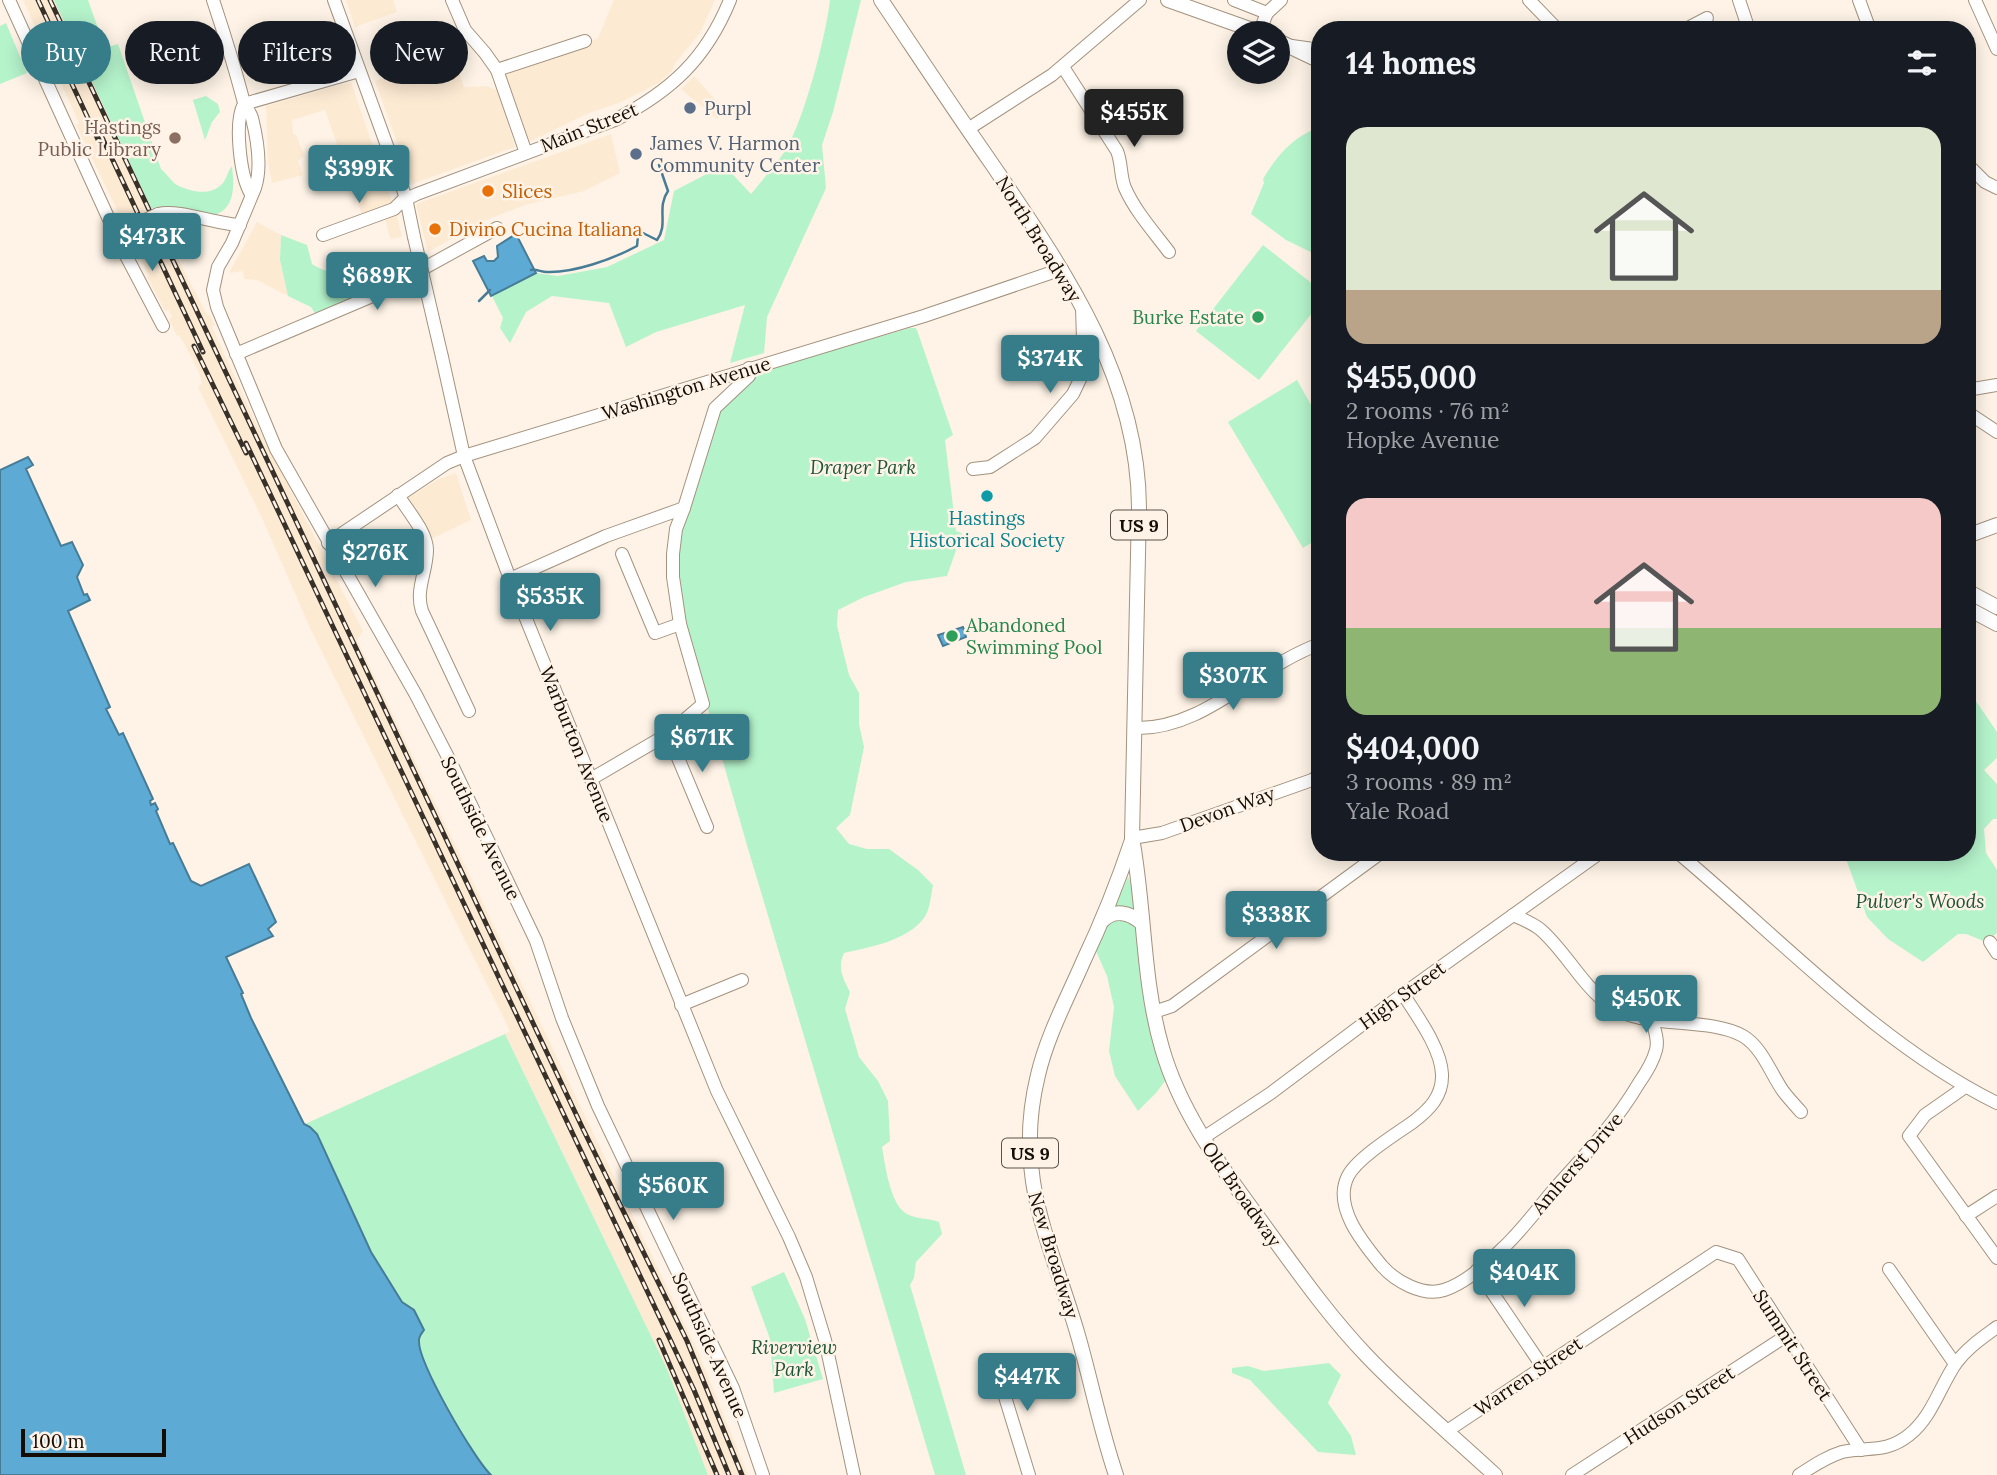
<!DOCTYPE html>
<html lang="en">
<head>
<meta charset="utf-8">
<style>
	:root { --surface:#171b24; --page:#20242c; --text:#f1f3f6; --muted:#9ea1a6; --accent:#367c89 }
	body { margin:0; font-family:Lora,serif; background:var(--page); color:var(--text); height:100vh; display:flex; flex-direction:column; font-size:26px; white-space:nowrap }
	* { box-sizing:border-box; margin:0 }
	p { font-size:23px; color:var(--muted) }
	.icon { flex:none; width:38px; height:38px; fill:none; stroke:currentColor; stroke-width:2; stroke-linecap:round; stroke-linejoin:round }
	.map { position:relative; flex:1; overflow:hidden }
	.side { position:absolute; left:1311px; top:21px; width:665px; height:840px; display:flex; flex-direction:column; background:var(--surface); border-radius:28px; box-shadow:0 4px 18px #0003 }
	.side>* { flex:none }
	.hud { position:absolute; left:21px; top:21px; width:665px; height:63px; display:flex; gap:14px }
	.fabs { position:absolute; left:1227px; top:21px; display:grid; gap:14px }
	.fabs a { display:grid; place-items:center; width:63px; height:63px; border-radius:50%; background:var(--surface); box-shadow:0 4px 18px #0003; font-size:35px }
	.scale { position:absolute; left:21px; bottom:18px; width:145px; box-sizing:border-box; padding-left:7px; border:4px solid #130d06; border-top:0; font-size:19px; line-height:24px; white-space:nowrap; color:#130d06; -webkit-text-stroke:5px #fef3e6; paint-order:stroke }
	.price { position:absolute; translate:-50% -60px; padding:0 16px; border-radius:7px; background:var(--accent); color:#fff; font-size:23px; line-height:46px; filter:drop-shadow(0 2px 4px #0008) }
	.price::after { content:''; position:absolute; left:50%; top:42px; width:21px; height:16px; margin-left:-10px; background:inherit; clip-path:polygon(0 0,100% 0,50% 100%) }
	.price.selected { background:#222; color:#fff }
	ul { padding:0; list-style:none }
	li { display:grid; align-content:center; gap:14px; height:371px; padding:0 35px }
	li span { display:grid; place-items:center; height:217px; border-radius:21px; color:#555 }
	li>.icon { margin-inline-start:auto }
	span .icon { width:126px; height:126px; fill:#fffc; stroke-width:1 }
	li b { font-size:30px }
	h2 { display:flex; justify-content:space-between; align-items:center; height:84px; padding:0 35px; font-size:30px }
	.chip { padding:0 24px; border-radius:32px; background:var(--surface); box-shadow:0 4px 18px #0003; font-size:24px; line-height:63px }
	.chip.selected { background:var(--accent); color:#fff }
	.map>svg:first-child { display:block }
	.built { fill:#fdead3 }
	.green { fill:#b5f3cb }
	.water { fill:#5dabd5; stroke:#477c97; stroke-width:2 }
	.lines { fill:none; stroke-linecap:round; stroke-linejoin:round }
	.stream { stroke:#477c97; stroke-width:2.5 }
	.minor-casing { stroke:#a3927e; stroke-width:14 }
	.major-casing { stroke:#a3927e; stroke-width:16 }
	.minor { stroke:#fff; stroke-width:12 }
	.major { stroke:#fff; stroke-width:14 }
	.rail-casing { stroke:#383129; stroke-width:5 }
	.rail { stroke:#fef3e6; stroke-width:2.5; stroke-dasharray:8; stroke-linecap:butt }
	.minor-bridge-casing { stroke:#a3927e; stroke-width:14; stroke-linecap:butt }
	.minor-bridge { stroke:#fff; stroke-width:12 }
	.service-dot { fill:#5c6f8a; stroke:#fef3e6; stroke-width:2.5 }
	.education-dot { fill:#8d6e63; stroke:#fef3e6; stroke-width:2.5 }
	.food-dot { fill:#e8710a; stroke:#fef3e6; stroke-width:2.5 }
	.leisure-dot { fill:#2e9e5b; stroke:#fef3e6; stroke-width:2.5 }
	.culture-dot { fill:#0f9aa8; stroke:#fef3e6; stroke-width:2.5 }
	.labels { text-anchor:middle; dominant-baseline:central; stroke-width:5; stroke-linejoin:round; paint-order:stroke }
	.shield { fill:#fef3e6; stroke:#5a5249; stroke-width:2 }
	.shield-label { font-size:18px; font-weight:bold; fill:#130d06 }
	.service-label { font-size:19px; fill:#4e5e75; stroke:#fef3e6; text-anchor:start }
	.education-label { font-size:19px; fill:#785e54; stroke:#fef3e6; text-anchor:end }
	.street-label { font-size:19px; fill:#130d06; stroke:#fef3e6 }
	.food-label { font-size:19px; fill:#c56008; stroke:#fef3e6; text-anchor:start }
	.leisure-label { font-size:19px; fill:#27864d; stroke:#fef3e6; text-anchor:end }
	.park-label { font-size:19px; font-style:italic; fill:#1e5537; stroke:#fef3e6 }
	.culture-label { font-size:19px; fill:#0d838f; stroke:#fef3e6 }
</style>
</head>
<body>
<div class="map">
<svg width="1997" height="1475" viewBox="0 0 1997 1475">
	<rect width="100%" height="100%" fill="#fef3e6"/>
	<!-- built -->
	<g class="built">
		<path d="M23,0H54L151,207L207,315H210L215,325L212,327L256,423L363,631L357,640L699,1354L748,1475H708L667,1369L505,1034L510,1031L311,630L262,518L198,387L202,383L199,373L184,343L179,335L177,336L169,319L172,317L169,310L165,311L147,277L149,276L76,125L79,123Z"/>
		<path d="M346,0H393L397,12L355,27Z"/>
		<path d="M614,0H715L700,33L674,65L672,71L659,83L621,102L589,113L527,143L505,75L526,65L598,38Z"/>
		<path d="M442,66L457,69L464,87L487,86L498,91L515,147L412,184L375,81L412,69L415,75Z"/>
		<path d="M694,76L725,111L717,119L681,89Z"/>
		<path d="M351,82L397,216L402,237L390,239L383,208L362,215L325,110L292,120L293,134L296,135L304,155L298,161L303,175L272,183L268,162L266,106Z"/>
		<path d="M611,134L620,173L584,191L525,205L484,221L428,252L416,204Z"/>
		<path d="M257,222L281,235L280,260L288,296L257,280L244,279L243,271L229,273Z"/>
		<path d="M456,473L471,520L429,540L404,500L439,479Z"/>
	</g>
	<!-- green -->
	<g class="green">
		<path d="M54,0H88L105,48L118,44L161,169C167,174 172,182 177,185C191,192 209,196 221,185C227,180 227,172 232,166C234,185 236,207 215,215L171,207L151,208Z"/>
		<path d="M830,0H861L833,112L822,145L826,188L767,317L764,353L730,363L745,305L656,332L626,347L609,303L552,296L526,312L510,343L500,328L503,318L492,296L536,273L558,276L607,267L664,240L674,191L724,165L751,194C762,180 775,166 785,151C804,121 826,36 830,0Z"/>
		<path d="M6,23L27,73L0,84V26Z"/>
		<path d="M206,96L218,104L220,112L212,122L205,140L193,100Z"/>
		<path d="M1319,127H1320L1319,256L1286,240L1251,214L1264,183L1263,179C1278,154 1292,138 1319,127Z"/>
		<path d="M281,235L307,245L312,264C344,284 363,266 393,254L398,280L316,315L311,307L288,296L280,260Z"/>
		<path d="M1263,245L1319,289L1320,303L1259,380L1196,331Z"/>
		<path d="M910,328H916L918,333L953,435L945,440L956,531L962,533L947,576L906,582L864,597L838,610L837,625L843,651L849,675L859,693V724L864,747L850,815L836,828L849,844L867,849H889L918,870L933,885C931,895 930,910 924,918C907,941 870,947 844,953C837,968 843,978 850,992L845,1009L859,1057L878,1081L888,1101L890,1141L882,1147C885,1164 890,1205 907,1214C915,1219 929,1218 939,1222L942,1234L916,1262L914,1278L910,1285L966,1475H935L749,852L683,623L677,555L679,535L710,433L724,403L756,372Z"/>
		<path d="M1297,380L1319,419V538L1303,548L1228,422Z"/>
		<path d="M1967,688L1997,732V758L1984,770L1997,784V819H1993L1984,829L1986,853L1997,870V933L1986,942L1966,934H1958L1923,962L1888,939L1867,917L1845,856L1840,852H1967Z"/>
		<path d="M1128,877L1135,890L1168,1077L1156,1093L1138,1111L1115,1076L1109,1051L1114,1007L1107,976L1096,951Z"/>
		<path d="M505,1034L667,1369L708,1475H491C468,1453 427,1380 420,1348C418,1340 421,1335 423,1327L414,1310L403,1302L371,1252L317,1134L305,1124Z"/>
		<path d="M784,1272L805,1319L823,1379L774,1393L770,1339L751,1287Z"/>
		<path d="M1329,1363L1341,1375L1328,1403L1351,1436L1356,1455L1318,1452L1250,1380L1232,1373V1368L1248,1366L1264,1371Z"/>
	</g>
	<!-- water -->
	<g class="water">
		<path d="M516,234L536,273L491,296L473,261L484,256L487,261H494L498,257L497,246Z"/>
		<path d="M28,457L33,465L26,469L61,546L72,542L83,565L77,577L84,595L87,594L90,600L68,611L110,707L106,709L119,735L123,733L153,799L150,801L151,805L155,803L158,809L156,811L170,844L173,843L191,881L201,886L249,864L276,922L268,929L273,936L226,957L243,993L241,994L251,1018L304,1124L310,1127L317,1134L371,1252L402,1302L414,1310L424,1330C422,1333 419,1336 419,1340C417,1361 474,1459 491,1475H0V470Z"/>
		<path d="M963,627L966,637L943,646L938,635Z"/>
	</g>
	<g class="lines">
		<!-- stream -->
		<g class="stream">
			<path d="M531,270C537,269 541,272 547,272C574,273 613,259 637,246L638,236L643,233L657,240C669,224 656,208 668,191L659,165"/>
			<path d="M479,301L490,290"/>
		</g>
		<!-- minor casing -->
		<g class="minor-casing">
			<g id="minor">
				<path d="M9,0L122,248L163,326"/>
				<path d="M213,0C224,33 234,65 243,99C244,106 250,111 252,118C257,138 262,167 255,188L232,243L218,267L213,290L217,307L276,449L416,695L452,765L536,941L562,1018L598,1106L733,1388L763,1475"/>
				<path d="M334,0L406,198L414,237"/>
				<path d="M452,0L465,30L485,53L497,70L526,153"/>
				<path d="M1234,0L1267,13"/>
				<path d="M1529,0L1558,30"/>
				<path d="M1739,0L1749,30"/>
				<path d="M1859,0L1870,30"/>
				<path d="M1975,0L1997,49"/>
				<path d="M1684,30L1707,18"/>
				<path d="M1259,33L1267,13L1281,0"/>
				<path d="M1292,46L1320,50"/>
				<path d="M1063,67L1117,151C1122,163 1120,176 1125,188C1135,211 1154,232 1169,252"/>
				<path d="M497,70L585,41"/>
				<path d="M244,104L359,71"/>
				<path d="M244,104C234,122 240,176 251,194"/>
				<path d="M968,129L1052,75L1140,0"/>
				<path d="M1967,164L1985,182L1997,188"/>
				<path d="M158,214C180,209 215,224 240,225"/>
				<path d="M323,235L394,209L402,201L417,194L615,120C671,91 706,59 730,0"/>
				<path d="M236,354L377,294L497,228"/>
				<path d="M442,357L464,456L510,579L717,1091L789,1237L806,1277L825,1340L854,1475"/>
				<path d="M1967,390L1997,385"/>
				<path d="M1967,412L1997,432"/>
				<path d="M973,469L990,467L1035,438L1073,394L1084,371L1082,307"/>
				<path d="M398,495C407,510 427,532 427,550C427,571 415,590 422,611L469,711"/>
				<path d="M328,543L447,463L464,456L924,316L1062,269"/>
				<path d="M622,554L655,633L680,624"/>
				<path d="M510,579L606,536L684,508"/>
				<path d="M1134,728C1203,731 1257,666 1320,644"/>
				<path d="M668,734L707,827"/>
				<path d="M591,779L668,734L703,704L680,624L673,577V554L676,529L684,508L715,408L749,376V368"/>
				<path d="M1132,838L1162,833L1312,780L1320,775"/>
				<path d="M1677,852C1779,937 1878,1044 1997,1103"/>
				<path d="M1513,915C1522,919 1533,923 1541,930C1566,952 1581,984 1609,1005C1641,1030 1708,1016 1743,1036C1762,1047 1771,1074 1783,1091C1789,1099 1795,1105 1801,1112"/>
				<path d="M1990,942L1997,953"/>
				<path d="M1403,994C1417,1016 1441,1048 1442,1074C1443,1096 1429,1110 1413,1122C1396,1134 1357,1158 1348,1176C1332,1207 1364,1244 1382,1266C1395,1281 1423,1297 1444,1290C1466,1283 1488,1263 1504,1247C1523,1229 1539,1207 1556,1187C1586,1154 1616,1122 1639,1083C1646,1073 1653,1062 1656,1050C1659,1040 1654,1029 1652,1019"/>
				<path d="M681,1005L742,980"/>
				<path d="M1154,1012L1172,1006L1382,852"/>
				<path d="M1965,1087L1925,1115L1909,1136L1997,1258"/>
				<path d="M1203,1138L1271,1093L1403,994L1601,852"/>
				<path d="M1966,1216L1997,1196"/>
				<path d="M1889,1269L1955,1364"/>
				<path d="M1477,1270L1542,1366"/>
				<path d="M994,1361L1029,1475"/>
				<path d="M1447,1431L1716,1252L1738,1259L1861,1450"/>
				<path d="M1572,1475L1786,1336"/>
				<path d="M1799,1475C1813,1466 1826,1457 1842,1452C1868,1446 1885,1454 1909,1435C1932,1417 1940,1386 1956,1363C1967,1348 1982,1338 1997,1327"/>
			</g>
		</g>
		<!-- major casing -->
		<g class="major-casing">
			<g id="major">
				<path d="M881,0C918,55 954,110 992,164C1063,269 1138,375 1139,507L1132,838C1145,908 1142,979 1162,1048C1179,1108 1216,1160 1252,1209C1289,1259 1324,1311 1367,1356C1407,1398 1452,1435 1495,1475"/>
				<path d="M1168,0L1261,33"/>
				<path d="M1278,41L1320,61"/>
				<path d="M1967,536L1997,525"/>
				<path d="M1967,591L1997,607"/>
				<path d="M1967,608L1997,624"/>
				<path d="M1102,921C1114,908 1130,913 1142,923"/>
				<path d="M1116,1475C1100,1428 1091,1380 1077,1332C1050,1240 1013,1176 1038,1075C1047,1036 1067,999 1083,962C1102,922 1118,882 1132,840"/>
			</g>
		</g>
		<!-- minor -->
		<use href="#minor" class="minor"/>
		<!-- major -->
		<use href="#major" class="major"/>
		<!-- rail casing -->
		<g class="rail-casing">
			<g id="rail">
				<path d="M38,0L72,73"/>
				<path d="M50,0L583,1129L687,1341L742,1475"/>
				<path d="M64,67L101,146"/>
				<path d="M100,133L203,352"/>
				<path d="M194,346L246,453"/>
				<path d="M246,443L694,1390L729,1475"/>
				<path d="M659,1340L717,1475"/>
			</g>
		</g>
		<!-- rail -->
		<use href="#rail" class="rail"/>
		<!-- minor-bridge casing -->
		<g class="minor-bridge-casing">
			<g id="minor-bridge">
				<path d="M122,231L158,214"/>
				<path d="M414,237L442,357"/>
			</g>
		</g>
		<!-- minor-bridge -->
		<use href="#minor-bridge" class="minor-bridge"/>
	</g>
	<!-- markers -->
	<g class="service-dot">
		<circle cx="690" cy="108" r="7"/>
		<circle cx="636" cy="154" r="7"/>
	</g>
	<circle class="education-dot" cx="175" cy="138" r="7"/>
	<g class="food-dot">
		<circle cx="488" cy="191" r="7"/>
		<circle cx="435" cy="229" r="7"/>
	</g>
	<g class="leisure-dot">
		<circle cx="1258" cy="317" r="7"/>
		<circle cx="952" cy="636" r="7"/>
	</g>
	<circle class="culture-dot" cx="987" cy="496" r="7"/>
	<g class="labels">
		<!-- shield labels -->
		<g class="shield">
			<rect x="1111" y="510.5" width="56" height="29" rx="5"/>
			<rect x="1002" y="1138.5" width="56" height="29" rx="5"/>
		</g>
		<g class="shield-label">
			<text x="1139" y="525">US 9</text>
			<text x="1030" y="1153">US 9</text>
		</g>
		<!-- service labels -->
		<g class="service-label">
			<text x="704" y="108">Purpl</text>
			<text x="650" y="143">James V. Harmon<tspan x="650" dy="22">Community Center</tspan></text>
		</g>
		<!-- education labels -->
		<g class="education-label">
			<text x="161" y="127">Hastings<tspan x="161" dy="22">Public Library</tspan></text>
		</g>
		<!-- street labels -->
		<g class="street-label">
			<text transform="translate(589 127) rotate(-22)">Main Street</text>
			<text transform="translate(1039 239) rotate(58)">North Broadway</text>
			<text transform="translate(686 388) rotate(-17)">Washington Avenue</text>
			<text transform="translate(577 744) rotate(68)">Warburton Avenue</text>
			<text transform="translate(1227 809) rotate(-20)">Devon Way</text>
			<text transform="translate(481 828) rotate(64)">Southside Avenue</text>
			<text transform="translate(1402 995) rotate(-36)">High Street</text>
			<text transform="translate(1577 1163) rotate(-49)">Amherst Drive</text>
			<text transform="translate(1242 1194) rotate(55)">Old Broadway</text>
			<text transform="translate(1054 1255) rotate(73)">New Broadway</text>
			<text transform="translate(710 1345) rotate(66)">Southside Avenue</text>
			<text transform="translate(1793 1345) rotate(57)">Summit Street</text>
			<text transform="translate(1528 1376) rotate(-34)">Warren Street</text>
			<text transform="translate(1679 1405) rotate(-33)">Hudson Street</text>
		</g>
		<!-- food labels -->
		<g class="food-label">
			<text x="502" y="191">Slices</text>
			<text x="449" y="229">Divino Cucina Italiana</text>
		</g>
		<!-- leisure labels -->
		<g class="leisure-label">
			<text x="1244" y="317">Burke Estate</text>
			<text x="966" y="625" text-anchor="start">Abandoned<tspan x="966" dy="22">Swimming Pool</tspan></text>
		</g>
		<!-- park labels -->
		<g class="park-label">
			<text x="863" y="467">Draper Park</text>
			<text x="1920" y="901">Pulver's Woods</text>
			<text x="794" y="1347">Riverview<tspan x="794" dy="22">Park</tspan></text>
		</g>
		<!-- culture labels -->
		<g class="culture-label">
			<text x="987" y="518">Hastings<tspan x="987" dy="22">Historical Society</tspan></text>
		</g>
	</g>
</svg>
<div class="fabs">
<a><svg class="icon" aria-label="layers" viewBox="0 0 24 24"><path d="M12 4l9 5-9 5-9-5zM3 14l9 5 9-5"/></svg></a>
</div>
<div class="scale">100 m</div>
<b class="price selected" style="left:1134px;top:149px">$455K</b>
<b class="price" style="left:359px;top:205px">$399K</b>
<b class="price" style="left:152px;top:273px">$473K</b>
<b class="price" style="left:377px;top:312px">$689K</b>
<b class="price" style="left:1050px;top:395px">$374K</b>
<b class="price" style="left:375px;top:589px">$276K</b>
<b class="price" style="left:550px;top:633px">$535K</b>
<b class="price" style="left:1233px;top:712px">$307K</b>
<b class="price" style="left:702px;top:774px">$671K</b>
<b class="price" style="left:1276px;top:951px">$338K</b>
<b class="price" style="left:1646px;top:1035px">$450K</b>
<b class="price" style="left:673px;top:1222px">$560K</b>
<b class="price" style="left:1524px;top:1309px">$404K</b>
<b class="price" style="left:1027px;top:1413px">$447K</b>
<div class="hud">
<a class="chip selected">Buy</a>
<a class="chip">Rent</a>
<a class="chip">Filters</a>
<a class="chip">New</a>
</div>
<section class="side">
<h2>14 homes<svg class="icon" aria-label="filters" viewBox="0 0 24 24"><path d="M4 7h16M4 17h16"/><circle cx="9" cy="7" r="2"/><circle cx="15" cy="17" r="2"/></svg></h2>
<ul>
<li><span style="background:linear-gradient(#dfe7d0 75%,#b9a48a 0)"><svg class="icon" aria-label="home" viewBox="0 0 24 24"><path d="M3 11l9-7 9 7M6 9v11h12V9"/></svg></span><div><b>$455,000</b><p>2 rooms · 76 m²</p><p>Hopke Avenue</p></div></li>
<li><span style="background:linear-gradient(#f6c9c9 60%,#8fb573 0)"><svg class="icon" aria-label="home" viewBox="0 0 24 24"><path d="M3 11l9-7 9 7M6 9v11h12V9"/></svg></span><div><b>$404,000</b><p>3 rooms · 89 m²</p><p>Yale Road</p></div></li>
</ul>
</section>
</div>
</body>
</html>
